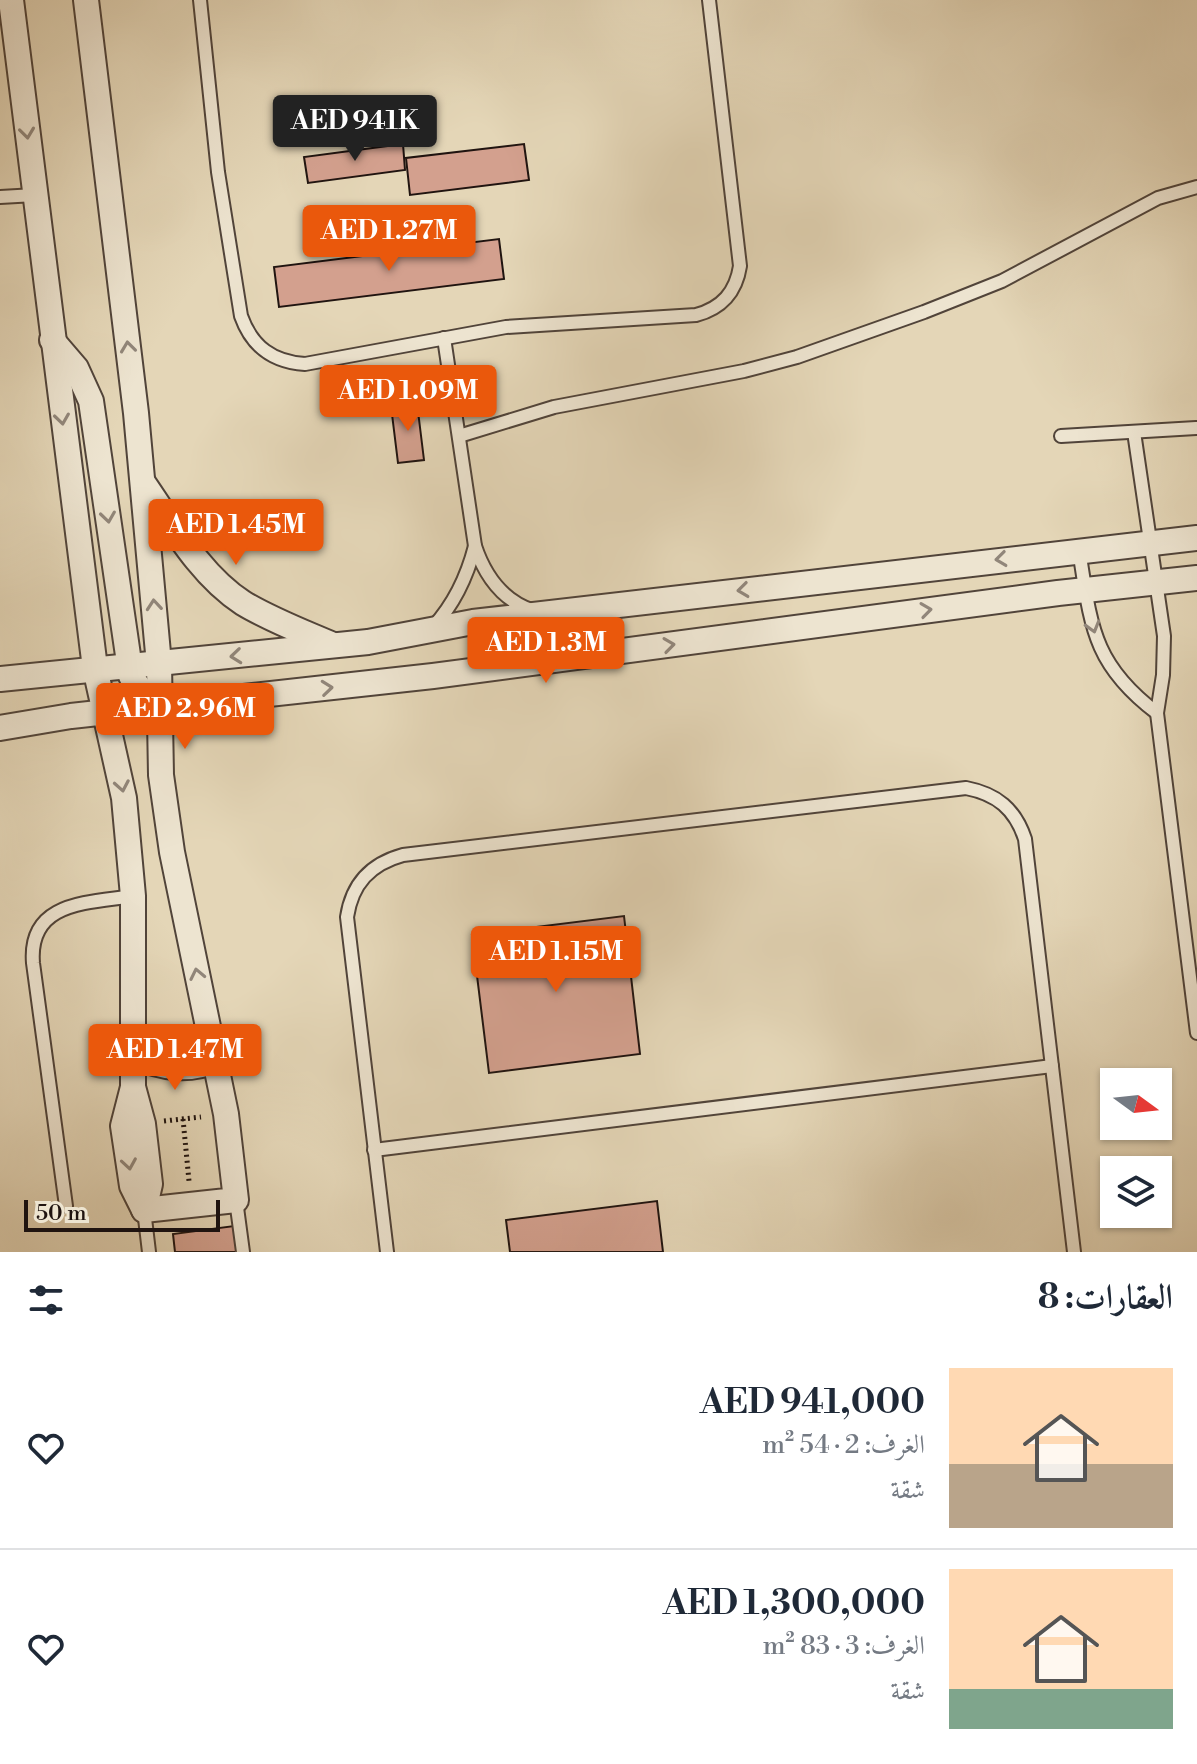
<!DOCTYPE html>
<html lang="ar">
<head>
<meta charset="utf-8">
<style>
	:root { --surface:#fff; --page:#f6f6f7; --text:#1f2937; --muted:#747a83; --line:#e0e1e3; --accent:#ea580c }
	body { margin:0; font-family:"Libre Bodoni",Amiri,serif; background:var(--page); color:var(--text); direction:rtl; height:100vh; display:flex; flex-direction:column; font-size:30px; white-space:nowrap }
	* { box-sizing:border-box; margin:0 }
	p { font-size:26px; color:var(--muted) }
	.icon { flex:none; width:44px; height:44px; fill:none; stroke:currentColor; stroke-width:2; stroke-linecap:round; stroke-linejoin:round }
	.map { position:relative; height:1252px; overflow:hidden; direction:ltr }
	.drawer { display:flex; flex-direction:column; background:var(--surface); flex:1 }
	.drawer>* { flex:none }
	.needle { width:52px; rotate:105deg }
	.fabs { position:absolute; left:1100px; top:1068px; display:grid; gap:16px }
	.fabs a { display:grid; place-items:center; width:72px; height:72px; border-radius:0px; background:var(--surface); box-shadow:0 2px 6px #0004; font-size:40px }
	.scale { position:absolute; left:24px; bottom:20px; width:196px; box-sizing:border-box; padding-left:8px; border:4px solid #201410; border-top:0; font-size:22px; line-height:28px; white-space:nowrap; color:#201410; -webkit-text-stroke:6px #ede4d0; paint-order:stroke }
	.price { position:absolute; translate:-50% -68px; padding:0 18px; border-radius:8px; background:var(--accent); color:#fff; font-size:26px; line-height:52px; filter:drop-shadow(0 2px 4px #0008) }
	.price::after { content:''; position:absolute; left:50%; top:48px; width:24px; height:18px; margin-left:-12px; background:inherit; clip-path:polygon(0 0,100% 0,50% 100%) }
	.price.selected { background:#222; color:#fff }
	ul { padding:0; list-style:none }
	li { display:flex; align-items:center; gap:24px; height:200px; padding:0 24px }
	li+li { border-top:2px solid var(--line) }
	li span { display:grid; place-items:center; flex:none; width:224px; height:160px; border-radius:0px; color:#555 }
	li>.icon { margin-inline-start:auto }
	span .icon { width:96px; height:96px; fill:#fffc; stroke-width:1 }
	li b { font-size:34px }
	h2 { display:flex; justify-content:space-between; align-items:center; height:96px; padding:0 24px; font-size:34px }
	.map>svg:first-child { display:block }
	.building { fill:#d3a08e; stroke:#201410; stroke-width:2 }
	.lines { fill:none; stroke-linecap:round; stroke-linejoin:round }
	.service-casing { stroke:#51443a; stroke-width:16 }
	.minor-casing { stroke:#51443a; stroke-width:28 }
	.path { stroke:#201410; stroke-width:5; stroke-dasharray:2 4; stroke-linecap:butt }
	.service { stroke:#ede4d0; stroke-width:12 }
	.minor { stroke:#ede4d0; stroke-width:24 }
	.oneway { stroke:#91867a }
</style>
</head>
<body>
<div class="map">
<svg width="1197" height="1252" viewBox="0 0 1197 1252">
	<rect width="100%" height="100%" fill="#e4d6b7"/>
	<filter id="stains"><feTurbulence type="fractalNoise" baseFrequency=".0025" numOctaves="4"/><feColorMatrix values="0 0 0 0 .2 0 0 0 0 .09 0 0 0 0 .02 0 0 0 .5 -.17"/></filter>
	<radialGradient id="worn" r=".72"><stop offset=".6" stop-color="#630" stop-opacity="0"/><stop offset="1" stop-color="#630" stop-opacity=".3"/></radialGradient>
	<!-- building -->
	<g class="building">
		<path d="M403,144L405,170L308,183L304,157Z"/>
		<path d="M524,144L529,180L410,195L406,158Z"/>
		<path d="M499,239L504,279L279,307L274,267Z"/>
		<path d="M417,403L424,460L398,463L391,406Z"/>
		<path d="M624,916L640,1054L489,1073L472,935Z"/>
		<path d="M657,1201L663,1252H510L506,1220Z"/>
		<path d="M234,1226L237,1252H175L173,1234Z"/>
	</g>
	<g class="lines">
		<!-- service casing -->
		<g class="service-casing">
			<g id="service">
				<path d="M200,0L218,172L241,316C252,347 273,362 305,364L506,327L696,315C722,308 736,292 740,266L709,0"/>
				<path d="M0,197L35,195"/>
				<path d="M444,338L475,546C485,576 503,601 534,611"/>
				<path d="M1134,432L1164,636L1163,675L1157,713L1197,1033"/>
				<path d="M459,436L554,407L744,371L797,357L924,312L1002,281L1158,198L1197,187"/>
				<path d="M1061,436L1196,428"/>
				<path d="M1079,550C1091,625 1092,664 1157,713"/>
				<path d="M433,627C455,603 467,577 475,546"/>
				<path d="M374,1150L1052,1066"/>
				<path d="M236,1200L243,1252"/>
				<path d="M66,1206L33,963C28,901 88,903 133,896"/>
				<path d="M144,1210L149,1252"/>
				<path d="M387,1252L347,917C352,884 370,864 403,855L966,788C997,794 1015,809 1025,839L1074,1252"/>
			</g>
		</g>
		<!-- minor casing -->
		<g class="minor-casing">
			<g id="minor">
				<path d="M11,0L95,668L124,798L133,896V1087L143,1124L150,1184L144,1210"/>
				<path d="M86,0L136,413L159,664L161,775L172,852L226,1114L236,1200L144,1210L132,1186L123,1126L133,1087"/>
				<path d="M52,340L76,368L91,401L131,676L143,694L161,706"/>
				<path d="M144,484C173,526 200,575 243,603C271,620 303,632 333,645"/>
				<path d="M0,679L368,642L473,622L1197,538"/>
				<path d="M0,728L71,716L433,676L1058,593L1197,578"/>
				<path d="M133,1056C161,1067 187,1073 216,1060"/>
			</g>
		</g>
		<!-- path -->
		<g class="path">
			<path d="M183,1119L189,1181"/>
			<path d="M164,1121L201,1117"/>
		</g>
		<!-- service -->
		<use href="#service" class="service"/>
		<!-- minor -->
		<use href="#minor" class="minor"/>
	</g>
	<!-- one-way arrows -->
	<defs><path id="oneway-chevron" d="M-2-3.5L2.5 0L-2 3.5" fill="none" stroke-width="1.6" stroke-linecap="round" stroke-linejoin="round" transform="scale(2)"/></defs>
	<g class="oneway">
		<use href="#oneway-chevron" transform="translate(27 133) rotate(83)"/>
		<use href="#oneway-chevron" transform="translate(128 347) rotate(-97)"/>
		<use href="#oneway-chevron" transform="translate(62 419) rotate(82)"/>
		<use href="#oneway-chevron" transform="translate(108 517) rotate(82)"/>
		<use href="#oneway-chevron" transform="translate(1001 559) rotate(173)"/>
		<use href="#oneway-chevron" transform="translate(743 590) rotate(173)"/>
		<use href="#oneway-chevron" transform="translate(154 605) rotate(-95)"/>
		<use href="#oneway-chevron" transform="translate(926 610) rotate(-8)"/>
		<use href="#oneway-chevron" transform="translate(1093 627) rotate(74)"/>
		<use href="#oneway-chevron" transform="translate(669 645) rotate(-8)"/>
		<use href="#oneway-chevron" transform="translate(236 656) rotate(174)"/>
		<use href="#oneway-chevron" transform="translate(327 688) rotate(-6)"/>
		<use href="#oneway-chevron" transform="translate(122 786) rotate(80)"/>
		<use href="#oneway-chevron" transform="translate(197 974) rotate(-102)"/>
		<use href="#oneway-chevron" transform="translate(129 1164) rotate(81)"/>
	</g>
	<rect width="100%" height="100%" filter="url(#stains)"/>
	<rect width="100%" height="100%" fill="url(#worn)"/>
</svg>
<div class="fabs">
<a><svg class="needle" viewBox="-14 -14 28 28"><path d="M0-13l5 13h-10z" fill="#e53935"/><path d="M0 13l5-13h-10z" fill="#747a83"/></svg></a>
<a><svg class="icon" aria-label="layers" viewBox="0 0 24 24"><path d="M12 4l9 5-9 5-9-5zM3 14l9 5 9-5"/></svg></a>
</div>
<div class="scale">50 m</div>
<b class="price selected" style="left:355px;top:163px">AED 941K</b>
<b class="price" style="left:389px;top:273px">AED 1.27M</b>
<b class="price" style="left:408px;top:433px">AED 1.09M</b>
<b class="price" style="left:236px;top:567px">AED 1.45M</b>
<b class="price" style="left:546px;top:685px">AED 1.3M</b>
<b class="price" style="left:185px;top:751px">AED 2.96M</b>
<b class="price" style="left:556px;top:994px">AED 1.15M</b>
<b class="price" style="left:175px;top:1092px">AED 1.47M</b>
</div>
<section class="drawer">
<h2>العقارات: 8<svg class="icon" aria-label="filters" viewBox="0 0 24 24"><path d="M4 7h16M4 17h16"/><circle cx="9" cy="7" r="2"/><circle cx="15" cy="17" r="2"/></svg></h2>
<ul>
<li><span style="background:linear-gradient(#ffd9b3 60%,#b9a48a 0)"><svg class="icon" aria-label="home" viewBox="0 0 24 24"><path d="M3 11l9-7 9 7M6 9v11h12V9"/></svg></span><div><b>AED 941,000</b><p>الغرف: 2 · 54 m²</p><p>شقة</p></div><svg class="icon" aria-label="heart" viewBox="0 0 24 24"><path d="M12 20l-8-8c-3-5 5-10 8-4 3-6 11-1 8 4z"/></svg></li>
<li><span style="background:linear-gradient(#ffd9b3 75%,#7fa58c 0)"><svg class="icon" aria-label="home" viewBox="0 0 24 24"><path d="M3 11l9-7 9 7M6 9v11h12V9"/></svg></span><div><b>AED 1,300,000</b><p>الغرف: 3 · 83 m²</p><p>شقة</p></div><svg class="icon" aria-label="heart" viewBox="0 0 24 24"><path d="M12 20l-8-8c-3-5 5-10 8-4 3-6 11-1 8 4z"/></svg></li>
</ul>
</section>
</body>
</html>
